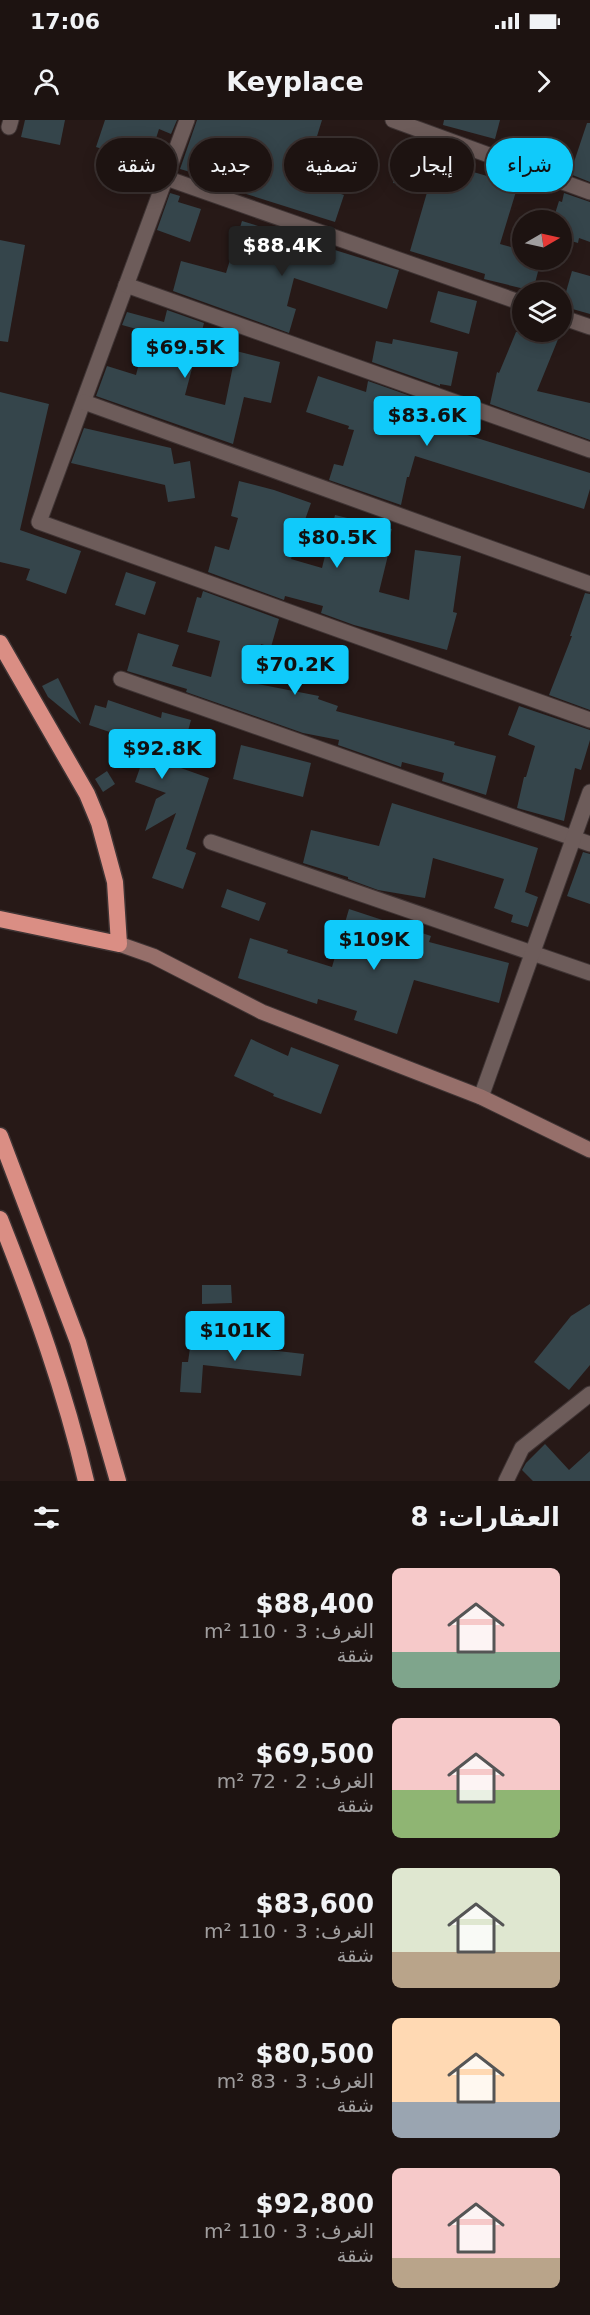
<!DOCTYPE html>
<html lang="ar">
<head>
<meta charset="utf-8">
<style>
	:root { --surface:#1d1311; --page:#251c1a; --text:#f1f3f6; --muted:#a09e9f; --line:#3b3231; --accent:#10cafa }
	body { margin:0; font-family:"DejaVu Sans",Vazirmatn,sans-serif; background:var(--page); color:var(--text); direction:rtl; height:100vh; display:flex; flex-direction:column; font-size:22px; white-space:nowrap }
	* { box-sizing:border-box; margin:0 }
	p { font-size:20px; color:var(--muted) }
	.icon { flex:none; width:33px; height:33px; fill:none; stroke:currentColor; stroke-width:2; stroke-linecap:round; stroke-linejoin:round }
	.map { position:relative; height:1361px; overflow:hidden; direction:ltr }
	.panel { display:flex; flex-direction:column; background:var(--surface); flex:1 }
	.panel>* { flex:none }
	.hud { position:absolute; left:18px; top:18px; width:555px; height:54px; direction:rtl; display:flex; gap:12px }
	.needle { width:39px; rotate:81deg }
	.tools { position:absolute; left:512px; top:90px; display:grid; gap:12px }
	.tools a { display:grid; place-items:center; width:60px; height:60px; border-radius:50%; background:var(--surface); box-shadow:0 3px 15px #0003,0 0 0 2px var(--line); font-size:30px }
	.price { position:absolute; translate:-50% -51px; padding:0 14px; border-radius:6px; background:var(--accent); color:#111; font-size:20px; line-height:39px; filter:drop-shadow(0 2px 3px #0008) }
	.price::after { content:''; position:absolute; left:50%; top:36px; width:18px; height:14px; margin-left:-9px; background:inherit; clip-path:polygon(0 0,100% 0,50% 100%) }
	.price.active { background:#222; color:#fff }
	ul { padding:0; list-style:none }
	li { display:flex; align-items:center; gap:18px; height:150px; padding:0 30px }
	li span { display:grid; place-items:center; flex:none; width:168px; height:120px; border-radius:9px; color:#555 }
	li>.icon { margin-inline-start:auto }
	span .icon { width:72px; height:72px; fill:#fffc; stroke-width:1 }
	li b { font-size:26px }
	h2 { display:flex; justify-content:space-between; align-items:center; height:72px; padding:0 30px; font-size:26px }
	.pill { padding:0 21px; border-radius:27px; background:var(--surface); box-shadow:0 3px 15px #0003,0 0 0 2px var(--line); font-size:21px; line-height:54px }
	.pill.active { background:var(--accent); color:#111 }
	.status { display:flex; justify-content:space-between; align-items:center; height:42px; padding:0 30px; background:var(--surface); direction:ltr }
	.status svg { height:16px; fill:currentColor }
	header { display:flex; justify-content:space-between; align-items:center; height:78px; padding:0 30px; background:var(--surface); font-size:27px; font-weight:700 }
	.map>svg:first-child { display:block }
	.building { fill:#35454b }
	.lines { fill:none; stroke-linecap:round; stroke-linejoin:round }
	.minor-casing { stroke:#3f3434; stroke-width:17 }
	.secondary-casing { stroke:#3f3434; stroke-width:17 }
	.trunk-casing { stroke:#3f3434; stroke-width:19 }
	.minor { stroke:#6d5c5a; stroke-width:15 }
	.secondary { stroke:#966f6a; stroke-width:15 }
	.trunk { stroke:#da8e84; stroke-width:16 }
</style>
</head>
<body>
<div class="status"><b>17:06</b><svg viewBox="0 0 49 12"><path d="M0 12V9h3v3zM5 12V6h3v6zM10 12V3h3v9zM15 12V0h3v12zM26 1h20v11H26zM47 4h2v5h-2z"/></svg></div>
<header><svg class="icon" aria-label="forward" viewBox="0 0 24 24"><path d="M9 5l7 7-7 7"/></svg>Keyplace<svg class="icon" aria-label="person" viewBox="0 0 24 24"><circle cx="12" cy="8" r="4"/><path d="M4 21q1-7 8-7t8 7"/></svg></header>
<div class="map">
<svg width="590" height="1361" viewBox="0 0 590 1361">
	<rect width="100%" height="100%" fill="#271917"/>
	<!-- building -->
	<g class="building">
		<path d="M25,0H65L60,25L21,17Z"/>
		<path d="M105,0H177L171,14L159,9L149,40L128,33L127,37L96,27Z"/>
		<path d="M197,0H322L306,52L338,63L335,72L344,75L335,102L240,72L241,67L180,49Z"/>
		<path d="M444,0H500L495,19L443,5Z"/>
		<path d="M587,3H590V62L570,54Z"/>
		<path d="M400,26L439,34V37L471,46L470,51L518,65L500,124L522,130V140H541L533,171L484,159L485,154L410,131L428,69L393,63Z"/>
		<path d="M170,73L180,76L178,82L201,89L190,122L157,110Z"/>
		<path d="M564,73L590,82V122L579,118L578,123L561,118V100H553L559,81L562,82Z"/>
		<path d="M242,101L399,150L387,189L294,158L287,186L296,189L289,213L173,171L181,141L226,153Z"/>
		<path d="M0,120L25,125L8,222L0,221Z"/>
		<path d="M572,151L590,156V194L562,186Z"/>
		<path d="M438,171L477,181L469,214L430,202Z"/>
		<path d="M167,190L204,203L185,275L225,285L236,231L280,242L271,283L244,277L233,324L96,276L107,246L136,255L147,212L122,205L127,192L164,202Z"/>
		<path d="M516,212H561L537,271L590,283V320L490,284L497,252L499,253Z"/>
		<path d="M393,219L458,232L451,266L440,264V266L372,242L376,221L392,224Z"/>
		<path d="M318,256L366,272L368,261L436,285L433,298L453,304L451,310L590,353V369L584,389L415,336L409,357H407L401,385L329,360L334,344L343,346L354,310L348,309L349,306L306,292Z"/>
		<path d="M0,272L49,284L20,410L81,431L66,474L26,460L30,449L0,442Z"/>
		<path d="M84,308L171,328L174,344L190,341L195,378L168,382L165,365L71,343Z"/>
		<path d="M239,361L274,370L311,383L291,439L322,448L335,395L392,409L387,426L390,427L379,472L409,480L415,430L461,436L453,492L457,493L447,530L354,505L321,493L323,486L285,476L284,480L208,452L215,426L229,430L238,398L231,396Z"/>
		<path d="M126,452L156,462L145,495L115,485Z"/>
		<path d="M203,471L279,499L271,527L261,524L252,555H255L253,563L319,576L318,579L338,586L336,591L455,622L454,625L496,636L486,675L442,661L444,653L402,642L401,647L338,625L339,620L303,613L186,572L187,569L127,551L138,513L179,525L172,546L211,557L220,521L187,512L197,477L201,478Z"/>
		<path d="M585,473L590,474V590L549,575L572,516H570Z"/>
		<path d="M58,558L81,604L48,577L42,566Z"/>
		<path d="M108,580L161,598L162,592L191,600L178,647L209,658L186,729L196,733L183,769L152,758L176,693L145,711L156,679L166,673L135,662L148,625L89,605L95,585L106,588Z"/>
		<path d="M519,586L590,610V620L581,650L575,648L564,701L517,688L524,657H526L535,626L508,615Z"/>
		<path d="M241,625L311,643L303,677L233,659Z"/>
		<path d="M107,651L115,664L103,672L95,659Z"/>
		<path d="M392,683L538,728L525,772L538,777L528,807L511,802L513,795L494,788L504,759L433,738L425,778L378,770L348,759V757L303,743L311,710L379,726Z"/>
		<path d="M583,732L590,734V784L567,776Z"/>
		<path d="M227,769L266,783L259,801L221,787Z"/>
		<path d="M349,789L431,816L429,822L509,843L499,883L414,860L397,914L354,900L357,891L318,879L317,884L238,858L250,818L288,830L287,833L332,847Z"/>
		<path d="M251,919L288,936L291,927L339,945L321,994L273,976L274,974L234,956Z"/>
		<path d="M202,1165H231L232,1183L202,1184Z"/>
		<path d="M590,1184V1245L569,1270L534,1242L571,1196Z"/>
		<path d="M191,1221L304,1234L301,1256L203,1245L201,1273L180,1272L182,1242H188Z"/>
		<path d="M545,1324L569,1350L590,1331V1361H533L522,1350L526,1343Z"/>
	</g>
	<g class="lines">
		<!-- minor casing -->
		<g class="minor-casing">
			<g id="minor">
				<path d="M187,0L39,402L590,600"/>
				<path d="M393,0L590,72"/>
				<path d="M9,7L11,0"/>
				<path d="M166,58L522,183"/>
				<path d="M126,165L590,330"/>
				<path d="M561,197L590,207"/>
				<path d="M84,282L590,464"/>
				<path d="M121,559L590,724"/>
				<path d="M211,722L590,853"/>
				<path d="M481,977L590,672"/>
				<path d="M506,1361L522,1328L590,1274"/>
			</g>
		</g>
		<!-- secondary casing -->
		<g class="secondary-casing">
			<path id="secondary" d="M119,824L153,836L262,892L481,977L590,1030"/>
		</g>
		<!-- trunk casing -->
		<g class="trunk-casing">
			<g id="trunk">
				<path d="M0,523L87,674L99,703L115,762L119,824L0,799"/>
				<path d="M0,1016L78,1222L118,1361"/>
				<path d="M0,1099C34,1185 65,1271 86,1361"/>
			</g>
		</g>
		<!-- minor -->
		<use href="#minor" class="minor"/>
		<!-- secondary -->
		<use href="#secondary" class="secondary"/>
		<!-- trunk -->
		<use href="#trunk" class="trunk"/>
	</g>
</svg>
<div class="tools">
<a><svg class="needle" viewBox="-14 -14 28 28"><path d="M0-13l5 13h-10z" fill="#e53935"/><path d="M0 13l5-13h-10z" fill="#a09e9f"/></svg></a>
<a><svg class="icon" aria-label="layers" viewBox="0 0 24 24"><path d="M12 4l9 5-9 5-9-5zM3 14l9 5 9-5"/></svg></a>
</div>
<b class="price active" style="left:282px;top:157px">$88.4K</b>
<b class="price" style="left:185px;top:259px">$69.5K</b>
<b class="price" style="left:427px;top:327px">$83.6K</b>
<b class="price" style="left:337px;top:449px">$80.5K</b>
<b class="price" style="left:295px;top:576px">$70.2K</b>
<b class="price" style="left:162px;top:660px">$92.8K</b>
<b class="price" style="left:374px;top:851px">$109K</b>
<b class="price" style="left:235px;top:1242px">$101K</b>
<div class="hud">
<a class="pill active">شراء</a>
<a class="pill">إيجار</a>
<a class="pill">تصفية</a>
<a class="pill">جديد</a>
<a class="pill">شقة</a>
</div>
</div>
<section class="panel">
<h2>العقارات: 8<svg class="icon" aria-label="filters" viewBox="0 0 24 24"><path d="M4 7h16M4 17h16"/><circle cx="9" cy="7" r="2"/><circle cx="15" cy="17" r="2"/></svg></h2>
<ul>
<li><span style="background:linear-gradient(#f6c9c9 70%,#7fa58c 0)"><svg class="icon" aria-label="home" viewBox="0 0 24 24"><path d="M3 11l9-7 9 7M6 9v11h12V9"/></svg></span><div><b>$88,400</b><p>الغرف: 3 · 110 m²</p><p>شقة</p></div></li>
<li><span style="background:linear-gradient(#f6c9c9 60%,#8fb573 0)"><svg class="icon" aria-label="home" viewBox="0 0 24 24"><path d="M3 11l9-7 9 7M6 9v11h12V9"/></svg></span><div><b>$69,500</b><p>الغرف: 2 · 72 m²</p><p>شقة</p></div></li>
<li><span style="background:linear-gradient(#dfe7d0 70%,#b9a48a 0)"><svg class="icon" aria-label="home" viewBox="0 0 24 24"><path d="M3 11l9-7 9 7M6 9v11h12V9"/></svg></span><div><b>$83,600</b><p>الغرف: 3 · 110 m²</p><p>شقة</p></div></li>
<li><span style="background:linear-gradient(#ffd9b3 70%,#9aa5b1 0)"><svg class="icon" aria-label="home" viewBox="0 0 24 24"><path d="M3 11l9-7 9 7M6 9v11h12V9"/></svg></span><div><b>$80,500</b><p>الغرف: 3 · 83 m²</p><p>شقة</p></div></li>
<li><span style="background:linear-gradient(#f6c9c9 75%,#b9a48a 0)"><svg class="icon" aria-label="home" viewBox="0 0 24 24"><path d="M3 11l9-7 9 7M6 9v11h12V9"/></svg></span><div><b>$92,800</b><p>الغرف: 3 · 110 m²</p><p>شقة</p></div></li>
</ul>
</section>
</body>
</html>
